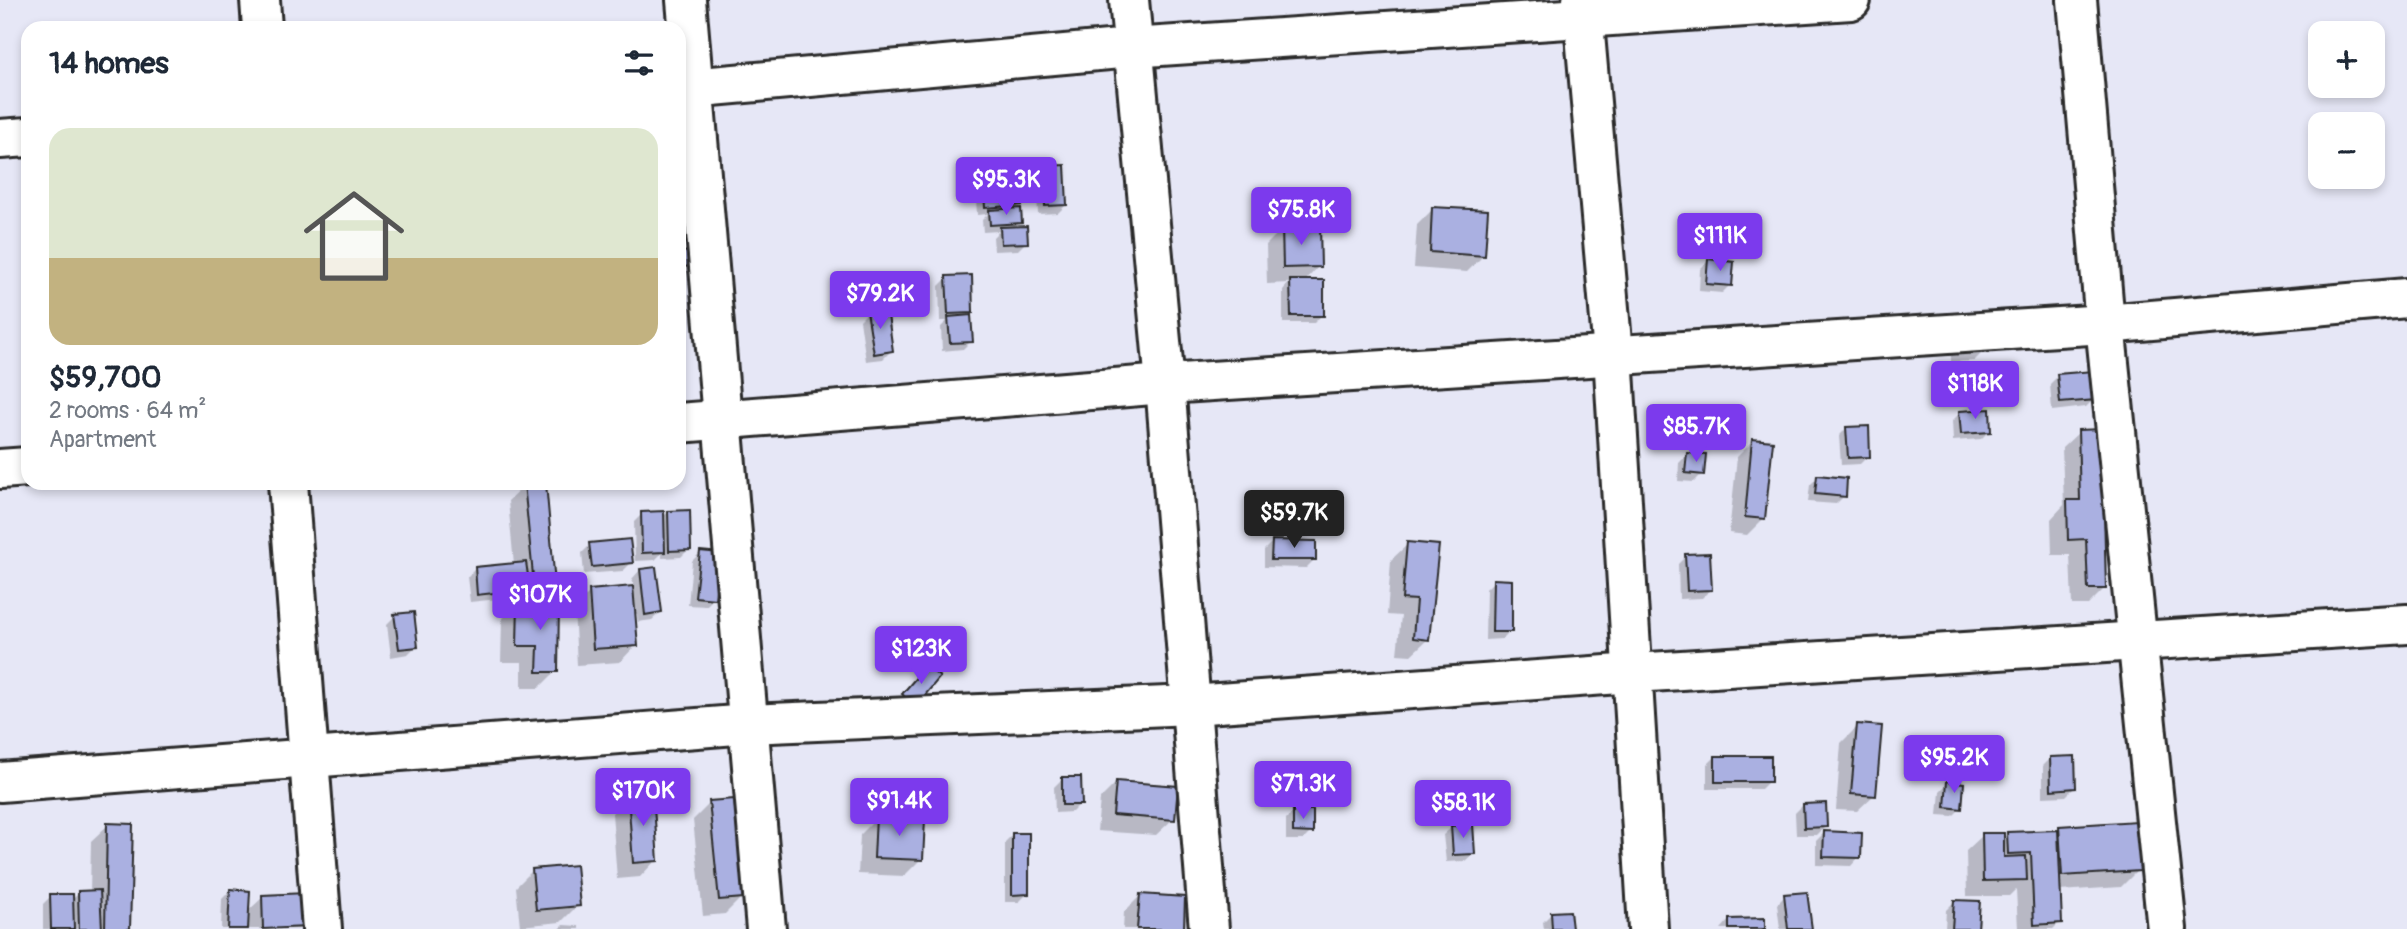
<!DOCTYPE html>
<html lang="en">
<head>
<meta charset="utf-8">
<style>
	:root { --surface:#fff; --page:#f2f2f3; --text:#1f2937; --muted:#747a83; --accent:#7c3aed }
	body { margin:0; font-family:Pangolin,sans-serif; background:var(--page); color:var(--text); height:100vh; display:flex; flex-direction:column; font-size:26px; white-space:nowrap }
	* { box-sizing:border-box; margin:0 }
	p { font-size:23px; color:var(--muted) }
	.icon { flex:none; width:38px; height:38px; fill:none; stroke:currentColor; stroke-width:2; stroke-linecap:round; stroke-linejoin:round }
	.map { position:relative; flex:1; overflow:hidden }
	.drawer { position:absolute; left:21px; top:21px; width:665px; height:469px; display:flex; flex-direction:column; background:var(--surface); border-radius:21px; box-shadow:0 4px 10px #0003 }
	.drawer>* { flex:none }
	.fabs { position:absolute; left:2308px; top:21px; display:grid; gap:14px }
	.fabs a { display:grid; place-items:center; width:77px; height:77px; border-radius:14px; background:var(--surface); box-shadow:0 4px 10px #0003; font-size:35px }
	.price { position:absolute; translate:-50% -60px; padding:0 16px; border-radius:7px; background:var(--accent); color:#fff; font-size:23px; line-height:46px; filter:drop-shadow(0 2px 4px #0008) }
	.price::after { content:''; position:absolute; left:50%; top:42px; width:21px; height:16px; margin-left:-10px; background:inherit; clip-path:polygon(0 0,100% 0,50% 100%) }
	.price.on { background:#222; color:#fff }
	ul { padding:0; list-style:none }
	li { display:grid; align-content:center; gap:14px; height:371px; padding:0 28px }
	li span { display:grid; place-items:center; height:217px; border-radius:21px; color:#555 }
	li>.icon { margin-inline-start:auto }
	span .icon { width:126px; height:126px; fill:#fffc; stroke-width:1 }
	li b { font-size:30px }
	h2 { display:flex; justify-content:space-between; align-items:center; height:84px; padding:0 28px; font-size:30px }
	.map>svg:first-child { display:block }
	.shadow { fill:#0003 }
	.building { fill:#aab0e1; stroke:#2b2b2b; stroke-width:2 }
	.lines { fill:none; stroke-linecap:round; stroke-linejoin:round }
	.minor-casing { stroke:#2b2b2b; stroke-width:44 }
	.minor { stroke:#fff; stroke-width:38 }
</style>
</head>
<body>
<div class="map">
<svg width="2407" height="929" viewBox="0 0 2407 929">
	<rect width="100%" height="100%" fill="#e6e7f6"/>
	<filter id="ink" filterUnits="userSpaceOnUse"><feTurbulence type="fractalNoise" baseFrequency=".0143" numOctaves="2"/><feDisplacementMap in="SourceGraphic" scale="14" xChannelSelector="R" yChannelSelector="G"/><feConvolveMatrix kernelMatrix="1 2 1 2 8 2 1 2 1" color-interpolation-filters="sRGB"/></filter>
	<g filter="url(#ink)">
		<!-- shadow -->
		<g class="shadow">
			<path d="M1044,168L1066,205L1058,213L1038,214L1036,176Z"/>
			<path d="M983,174L1020,204L1015,210L1020,222L1014,228L1026,242L1018,250L994,251L993,237L999,231L983,232L982,220L988,214L977,215L975,182Z"/>
			<path d="M1433,209L1484,255L1467,272L1414,268L1417,225Z"/>
			<path d="M1283,228L1319,266L1304,282L1322,315L1314,323H1283V290L1289,283L1267,284L1266,245Z"/>
			<path d="M679,253L694,265L686,273L679,274Z"/>
			<path d="M1708,261L1730,285L1722,293L1699,291L1700,269Z"/>
			<path d="M947,278L971,312L966,317L971,341L963,349L942,351L941,327L947,321H940L939,286Z"/>
			<path d="M28,303V331H26V305Z"/>
			<path d="M868,312L891,351L883,359L866,361L860,320Z"/>
			<path d="M1981,317L1982,353L1974,361L1951,362L1950,325Z"/>
			<path d="M2058,376L2094,399L2086,407L2052,411L2050,384Z"/>
			<path d="M1960,413L1989,431L1981,439L1953,441L1952,421Z"/>
			<path d="M1847,428L1868,456L1860,464L1841,465L1839,436Z"/>
			<path d="M2079,432L2105,588L2088,605H2072L2070,555H2052L2051,519L2064,505L2062,448Z"/>
			<path d="M1753,441L1764,518L1747,535L1729,533L1737,457Z"/>
			<path d="M1688,454L1702,474L1694,482L1678,481L1679,463Z"/>
			<path d="M1818,477L1844,496L1836,504L1808,502L1810,485Z"/>
			<path d="M545,483L554,583L534,603L556,671L539,688H522V662H501L502,619L518,603L517,597L470,602L467,577L475,569L514,565L508,501L525,485Z"/>
			<path d="M668,512L689,549L681,557L662,558V553L655,560L635,561L634,522L642,514L662,518Z"/>
			<path d="M1272,542L1314,560L1306,568L1264,567V550Z"/>
			<path d="M1408,544L1428,639L1411,655L1397,654L1401,616L1387,615L1391,560Z"/>
			<path d="M590,545L631,563L623,571L584,574L582,553Z"/>
			<path d="M700,553L714,598L706,606L688,605L692,561Z"/>
			<path d="M1686,556L1710,590L1702,598L1679,599L1678,564Z"/>
			<path d="M640,570L661,612L652,620L638,622L637,614H634L636,645L620,662L577,665L574,608L590,592L634,588L632,579Z"/>
			<path d="M1494,581L1510,631L1502,639L1485,640L1486,589Z"/>
			<path d="M395,616L416,646L408,654L391,657L387,624Z"/>
			<path d="M1858,726L1874,795L1857,811L1836,810L1841,743Z"/>
			<path d="M1715,757L1769,781L1761,789H1707V765Z"/>
			<path d="M2051,758L2074,788L2066,796L2043,797V766Z"/>
			<path d="M1062,779L1080,804L1072,812L1055,813L1054,787Z"/>
			<path d="M1116,783L1173,819L1156,835L1097,831L1100,799Z"/>
			<path d="M1948,783L1961,808L1953,816L1938,815L1940,791Z"/>
			<path d="M629,797L656,860L640,877L617,879L612,813Z"/>
			<path d="M710,803L742,897L725,914L703,916L693,820Z"/>
			<path d="M1803,805L1825,827L1817,835H1796L1795,813Z"/>
			<path d="M1294,811L1311,832L1303,840H1286V819Z"/>
			<path d="M877,818L921,859L904,876L858,874L860,835Z"/>
			<path d="M108,825L129,929H43V904L51,896L72,900L79,893H90L91,841Z"/>
			<path d="M1452,827L1474,853L1465,861L1446,862L1443,835Z"/>
			<path d="M2060,828L2138,870L2121,887L2059,891L2060,922L2053,929H2018L2016,889L2009,896H1967L1966,851L1983,835L2002,840L2007,834L2056,832Z"/>
			<path d="M1824,833L1859,857L1851,866L1816,865V841Z"/>
			<path d="M1013,834L1027,894L1019,902H1005V842Z"/>
			<path d="M533,870L578,905L561,922L520,926L516,887Z"/>
			<path d="M230,891L247,912L263,897L304,895L303,929H221L222,899Z"/>
			<path d="M1140,896L1182,929H1123L1124,912Z"/>
			<path d="M1785,896L1810,929H1780L1777,904Z"/>
			<path d="M1954,902L1977,929H1945L1946,910Z"/>
			<path d="M1551,914L1570,929H1544L1543,922Z"/>
			<path d="M1729,920L1763,929H1721Z"/>
			<path d="M563,925L579,926V929H559Z"/>
		</g>
		<!-- building -->
		<g class="building">
			<path d="M1065,165L1067,205L1045,206L1044,166Z"/>
			<path d="M1020,169L1022,205L985,208L983,172Z"/>
			<path d="M1432,207L1488,210L1485,256L1430,252Z"/>
			<path d="M1021,208L1022,223L990,225L989,210Z"/>
			<path d="M1027,226L1028,243L1001,244L1000,227Z"/>
			<path d="M1282,226H1320L1321,267L1283,268Z"/>
			<path d="M695,251L696,266L679,267V252Z"/>
			<path d="M1708,259L1734,262L1732,286L1706,284Z"/>
			<path d="M972,275L973,313L948,314L946,276Z"/>
			<path d="M1290,280H1324V316H1291Z"/>
			<path d="M887,308L893,351L874,354L867,311Z"/>
			<path d="M971,315L973,342L950,343L948,317Z"/>
			<path d="M2093,371L2096,400L2060,403L2057,374Z"/>
			<path d="M1990,409L1991,432L1961,434L1959,411Z"/>
			<path d="M1869,426L1870,457L1848,458L1846,427Z"/>
			<path d="M2102,429L2106,589H2088L2086,539L2068,540L2067,500H2080L2078,430Z"/>
			<path d="M1752,439L1773,441L1765,519L1745,517Z"/>
			<path d="M1687,453L1706,454L1704,475L1685,473Z"/>
			<path d="M1817,475L1847,478L1846,497L1815,494Z"/>
			<path d="M524,483H546L555,584L534,586Z"/>
			<path d="M690,510L691,550L669,551L668,511Z"/>
			<path d="M664,511L665,552L642,553L641,512Z"/>
			<path d="M630,539L633,563L592,567L589,543Z"/>
			<path d="M1272,540L1316,541V560H1271Z"/>
			<path d="M1407,542L1439,545L1429,640L1413,638L1416,600L1402,599Z"/>
			<path d="M700,551L720,553L715,599L695,597Z"/>
			<path d="M1710,553L1712,590L1687,591L1685,554Z"/>
			<path d="M526,562L530,589L477,595L475,567Z"/>
			<path d="M656,567L662,612L645,615L640,569Z"/>
			<path d="M1493,579L1512,580V632H1492Z"/>
			<path d="M633,586L638,646L593,649L589,590Z"/>
			<path d="M518,601L559,602L558,672H537L538,646H517Z"/>
			<path d="M414,612L418,647L399,649L394,614Z"/>
			<path d="M926,666L940,677L916,706L902,694Z"/>
			<path d="M1857,724L1882,726L1876,796L1851,794Z"/>
			<rect x="1715" y="756" width="56" height="26"/>
			<path d="M2075,756L2076,788L2051,790L2050,757Z"/>
			<path d="M1062,777H1081L1082,805H1062Z"/>
			<path d="M1116,781L1178,786L1175,820L1113,815Z"/>
			<path d="M1947,781L1964,783L1962,809L1945,807Z"/>
			<path d="M653,793L658,861L633,863L628,795Z"/>
			<path d="M734,799L744,898L719,900L709,801Z"/>
			<path d="M1826,803L1827,827L1804,828L1803,804Z"/>
			<path d="M1293,809L1313,810V833L1293,832Z"/>
			<path d="M876,816L925,819L923,860L874,858Z"/>
			<path d="M2137,821L2140,871L2062,876L2059,826Z"/>
			<path d="M107,823L133,824L130,929H105Z"/>
			<path d="M1473,824L1475,854L1453,855L1451,826Z"/>
			<path d="M2058,830L2062,923L2034,925L2031,853L2008,854L2007,832Z"/>
			<path d="M1824,831L1862,833L1861,858L1823,857Z"/>
			<path d="M1012,833H1029V894L1012,895Z"/>
			<path d="M1982,833H2004V857L2026,856L2027,880L1983,881Z"/>
			<path d="M576,865L580,906L536,910L532,869Z"/>
			<path d="M230,889L250,891L248,929H228Z"/>
			<path d="M100,890L102,929H79L78,891Z"/>
			<path d="M1807,892L1812,929H1788L1784,894Z"/>
			<path d="M306,893L307,927L263,929L262,895Z"/>
			<path d="M50,894H73L74,929H51Z"/>
			<path d="M1140,894L1185,897L1184,929H1137Z"/>
			<path d="M1954,900L1980,901L1978,929H1952Z"/>
			<path d="M1570,911L1572,929H1552L1551,912Z"/>
			<path d="M1765,918V929H1729V919Z"/>
		</g>
		<g class="lines">
			<!-- minor casing -->
			<g class="minor-casing">
				<g id="minor">
					<path d="M260,0L262,28"/>
					<path d="M686,0L766,929"/>
					<path d="M1129,0L1165,384L1209,929"/>
					<path d="M1582,0L1613,354L1648,929"/>
					<path d="M2077,0L2105,324L2167,929"/>
					<path d="M679,89L1131,48L1851,0"/>
					<path d="M0,139L28,137"/>
					<path d="M679,423L1165,384L2105,324L2407,298"/>
					<path d="M0,469L28,467"/>
					<path d="M288,483L322,929"/>
					<path d="M0,782L749,724L1191,705L1634,673L2407,624"/>
				</g>
			</g>
			<!-- minor -->
			<use href="#minor" class="minor"/>
		</g>
	</g>
</svg>
<div class="fabs">
<a>+</a>
<a>−</a>
</div>
<b class="price" style="left:1006px;top:217px">$95.3K</b>
<b class="price" style="left:1301px;top:247px">$75.8K</b>
<b class="price" style="left:1720px;top:273px">$111K</b>
<b class="price" style="left:880px;top:331px">$79.2K</b>
<b class="price" style="left:1975px;top:421px">$118K</b>
<b class="price" style="left:1696px;top:464px">$85.7K</b>
<b class="price on" style="left:1294px;top:550px">$59.7K</b>
<b class="price" style="left:540px;top:632px">$107K</b>
<b class="price" style="left:921px;top:686px">$123K</b>
<b class="price" style="left:1954px;top:795px">$95.2K</b>
<b class="price" style="left:1303px;top:821px">$71.3K</b>
<b class="price" style="left:643px;top:828px">$170K</b>
<b class="price" style="left:899px;top:838px">$91.4K</b>
<b class="price" style="left:1463px;top:840px">$58.1K</b>
<section class="drawer">
<h2>14 homes<svg class="icon" aria-label="filters" viewBox="0 0 24 24"><path d="M4 7h16M4 17h16"/><circle cx="9" cy="7" r="2"/><circle cx="15" cy="17" r="2"/></svg></h2>
<ul>
<li><span style="background:linear-gradient(#dfe7d0 60%,#c2b280 0)"><svg class="icon" aria-label="home" viewBox="0 0 24 24"><path d="M3 11l9-7 9 7M6 9v11h12V9"/></svg></span><div><b>$59,700</b><p>2 rooms · 64 m²</p><p>Apartment</p></div></li>
</ul>
</section>
</div>
</body>
</html>
